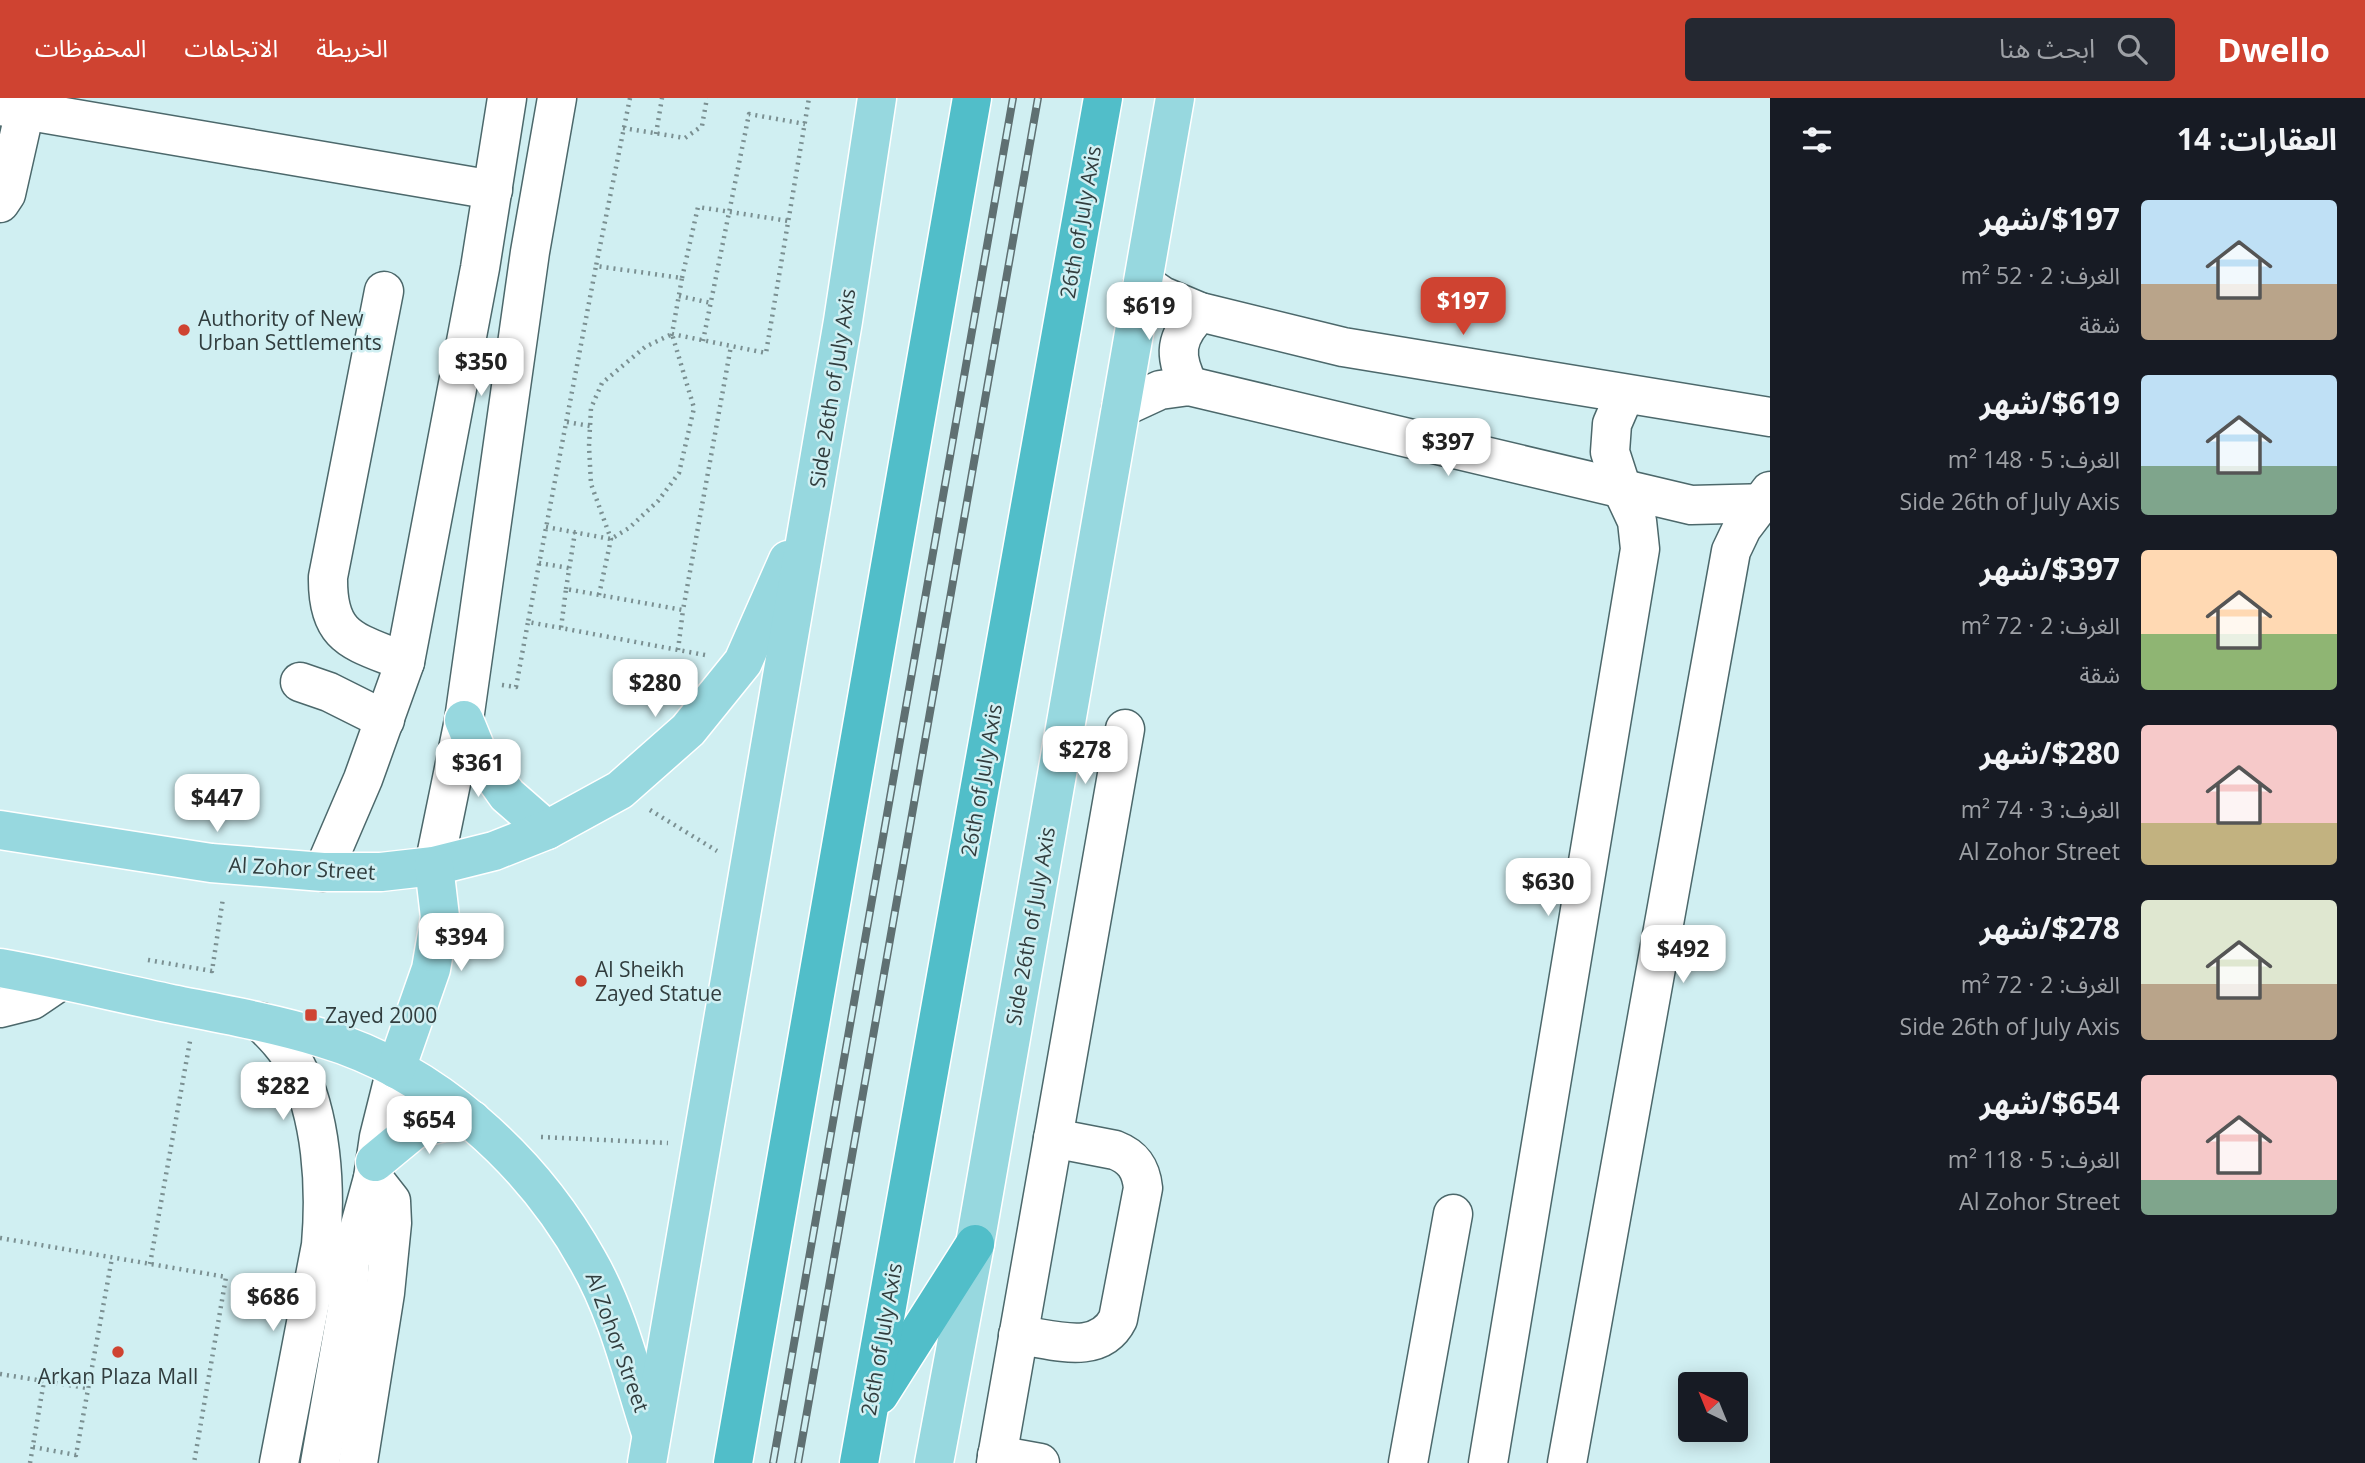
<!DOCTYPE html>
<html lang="ar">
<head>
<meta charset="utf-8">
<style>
	:root { --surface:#171b24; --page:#242831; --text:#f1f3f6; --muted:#9ea1a6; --accent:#cf4331 }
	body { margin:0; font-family:"Open Sans","Noto Sans Arabic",sans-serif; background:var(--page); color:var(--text); direction:rtl; height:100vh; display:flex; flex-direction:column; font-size:26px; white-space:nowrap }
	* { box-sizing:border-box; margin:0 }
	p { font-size:23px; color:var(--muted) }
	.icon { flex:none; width:38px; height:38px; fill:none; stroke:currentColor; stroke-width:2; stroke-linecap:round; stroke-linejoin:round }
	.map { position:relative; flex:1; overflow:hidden; direction:ltr }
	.details { display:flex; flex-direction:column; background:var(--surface); width:595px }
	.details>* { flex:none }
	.needle { width:46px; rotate:317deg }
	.buttons { position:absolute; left:1678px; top:1274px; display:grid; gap:14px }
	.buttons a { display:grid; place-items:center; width:70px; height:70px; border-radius:7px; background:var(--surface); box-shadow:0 4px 18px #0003; font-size:35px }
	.price { position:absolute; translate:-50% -60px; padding:0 16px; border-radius:14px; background:#fff; color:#222; font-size:23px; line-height:46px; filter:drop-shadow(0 2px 4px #0008) }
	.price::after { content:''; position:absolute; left:50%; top:42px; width:21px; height:16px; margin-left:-10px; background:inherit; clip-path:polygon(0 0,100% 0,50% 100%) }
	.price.current { background:var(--accent); color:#fff }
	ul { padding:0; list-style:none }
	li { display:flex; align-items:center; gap:21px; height:175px; padding:0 28px }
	li span { display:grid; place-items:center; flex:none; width:196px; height:140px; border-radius:7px; color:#555 }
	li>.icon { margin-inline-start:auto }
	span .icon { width:84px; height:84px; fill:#fffc; stroke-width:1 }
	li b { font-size:30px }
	h2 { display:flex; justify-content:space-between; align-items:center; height:84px; padding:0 28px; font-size:30px }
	header { display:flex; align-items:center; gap:42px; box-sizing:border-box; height:98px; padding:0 35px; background:var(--accent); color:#fff }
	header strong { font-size:33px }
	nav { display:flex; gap:38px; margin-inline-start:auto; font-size:24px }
	.search { width:490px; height:63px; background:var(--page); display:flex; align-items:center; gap:18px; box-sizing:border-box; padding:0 24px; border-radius:7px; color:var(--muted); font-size:26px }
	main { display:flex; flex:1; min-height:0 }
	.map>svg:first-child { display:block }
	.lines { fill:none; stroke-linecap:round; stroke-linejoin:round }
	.minor-casing { stroke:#4c686b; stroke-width:41 }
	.major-casing { stroke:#fff; stroke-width:41 }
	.highway-casing { stroke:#fff; stroke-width:41 }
	.path { stroke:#7b9092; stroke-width:4.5; stroke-dasharray:2 5; stroke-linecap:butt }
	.minor { stroke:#fff; stroke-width:38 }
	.major { stroke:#97d8df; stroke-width:38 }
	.highway { stroke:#51bec9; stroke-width:38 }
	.rail-casing { stroke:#5f7072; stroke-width:8 }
	.rail { stroke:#d0eff2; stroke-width:5; stroke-dasharray:16; stroke-linecap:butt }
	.poi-dot { fill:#cf4331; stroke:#d0eff2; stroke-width:2.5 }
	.labels { text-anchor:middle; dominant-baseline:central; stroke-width:5; stroke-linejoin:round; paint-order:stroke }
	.street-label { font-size:21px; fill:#313d3e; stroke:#d0eff2 }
	.poi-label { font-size:21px; fill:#313d3e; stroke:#d0eff2; text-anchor:start }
</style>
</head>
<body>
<header>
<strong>Dwello</strong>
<div class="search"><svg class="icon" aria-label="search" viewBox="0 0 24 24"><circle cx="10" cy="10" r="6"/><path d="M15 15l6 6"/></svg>ابحث هنا</div>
<nav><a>الخريطة</a><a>الاتجاهات</a><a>المحفوظات</a></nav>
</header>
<main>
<section class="details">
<h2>العقارات: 14<svg class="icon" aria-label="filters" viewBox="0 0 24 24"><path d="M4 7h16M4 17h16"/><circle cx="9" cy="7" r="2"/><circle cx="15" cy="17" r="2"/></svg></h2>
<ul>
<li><span style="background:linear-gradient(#bfe0f5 60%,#b9a48a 0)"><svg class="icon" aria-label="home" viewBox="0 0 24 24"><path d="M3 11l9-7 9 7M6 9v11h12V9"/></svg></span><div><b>$197/شهر</b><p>الغرف: 2 · 52 m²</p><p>شقة</p></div></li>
<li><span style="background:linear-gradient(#bfe0f5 65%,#7fa58c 0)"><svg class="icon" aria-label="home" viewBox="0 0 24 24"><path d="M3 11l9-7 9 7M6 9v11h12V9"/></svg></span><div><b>$619/شهر</b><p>الغرف: 5 · 148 m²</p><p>Side 26th of July Axis</p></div></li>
<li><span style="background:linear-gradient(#ffd9b3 60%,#8fb573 0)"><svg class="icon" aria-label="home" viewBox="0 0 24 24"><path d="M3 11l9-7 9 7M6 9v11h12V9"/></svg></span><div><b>$397/شهر</b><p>الغرف: 2 · 72 m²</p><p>شقة</p></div></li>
<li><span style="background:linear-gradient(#f6c9c9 70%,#c2b280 0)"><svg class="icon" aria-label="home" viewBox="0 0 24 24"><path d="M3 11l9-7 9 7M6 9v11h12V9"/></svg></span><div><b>$280/شهر</b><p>الغرف: 3 · 74 m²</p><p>Al Zohor Street</p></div></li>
<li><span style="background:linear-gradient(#dfe7d0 60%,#b9a48a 0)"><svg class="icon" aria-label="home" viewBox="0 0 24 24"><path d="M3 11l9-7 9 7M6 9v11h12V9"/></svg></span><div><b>$278/شهر</b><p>الغرف: 2 · 72 m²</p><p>Side 26th of July Axis</p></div></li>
<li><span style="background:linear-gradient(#f6c9c9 75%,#7fa58c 0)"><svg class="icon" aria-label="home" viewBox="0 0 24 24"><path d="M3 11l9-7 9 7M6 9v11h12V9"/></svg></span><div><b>$654/شهر</b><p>الغرف: 5 · 118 m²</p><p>Al Zohor Street</p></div></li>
</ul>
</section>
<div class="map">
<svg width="1770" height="1365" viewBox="0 0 1770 1365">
	<rect width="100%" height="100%" fill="#d0eff2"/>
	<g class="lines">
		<!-- minor casing -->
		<g class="minor-casing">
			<g id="minor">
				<path d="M0,8L493,92"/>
				<path d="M0,105L6,96L25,12"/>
				<path d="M1143,185L1162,198L1200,214L1343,249L1770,319"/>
				<path d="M384,193L328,479C327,542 355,543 405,564"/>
				<path d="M1189,288C1173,257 1175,239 1200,214"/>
				<path d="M1121,310L1160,292L1189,288L1691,407L1770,405"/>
				<path d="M300,584L329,594L385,622"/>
				<path d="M434,768L464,622L530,154L557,0"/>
				<path d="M323,774L363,681L405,564L480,170L507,0"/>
				<path d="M0,910L32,902L60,883"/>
				<path d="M261,924C274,937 287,950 295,966C322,1018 326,1089 321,1147L279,1365"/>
				<path d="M1018,1237C1053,1241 1099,1259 1118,1221L1143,1090C1141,1070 1133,1059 1115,1052L1053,1040"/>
				<path d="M997,1357L1040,1365"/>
				<path d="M320,1365L347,1211L350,1164L373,1080L379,1039L396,971"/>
				<path d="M358,1365L385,1195L392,1125L391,1103L373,1080"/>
				<path d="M996,1365L1125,631"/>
				<path d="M1408,1365L1453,1116"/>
				<path d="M1488,1365L1640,451L1637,423L1622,391L1610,354L1612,326L1625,296"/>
				<path d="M1567,1365L1731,453L1742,430L1770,393"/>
			</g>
		</g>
		<!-- major casing -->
		<g class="major-casing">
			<g id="major">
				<path d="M464,622L478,656L507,697L547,732"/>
				<path d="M0,732L211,765L323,774H381L434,768L494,753L547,732L620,692L688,632L743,564L788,462"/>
				<path d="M0,870C57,880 114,894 172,906C222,916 273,925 322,940C434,973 532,1062 588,1163C618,1215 632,1276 650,1332"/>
				<path d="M396,971L431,871L440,819L434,768"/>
				<path d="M375,1064L415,1031L444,1024L472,1022"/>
				<path d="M647,1365L843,223L877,0"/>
				<path d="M934,1365L975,1146L1175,0"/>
			</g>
		</g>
		<!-- highway casing -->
		<g class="highway-casing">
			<g id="highway">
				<path d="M879,1297L975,1146"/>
				<path d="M733,1365L972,0"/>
				<path d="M859,1365L1103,0"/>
			</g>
		</g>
		<!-- path -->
		<g class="path">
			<path d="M630,0L596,168L682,180L672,236L766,255L809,0"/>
			<path d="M623,30L685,40L702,28L707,0"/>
			<path d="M656,36L662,0"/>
			<path d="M682,180L698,109L789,123"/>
			<path d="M679,198L711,205"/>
			<path d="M703,243L749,16L805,26"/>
			<path d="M567,324L590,328"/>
			<path d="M546,429L611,441L629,430L658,403L679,375L694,310L672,236L645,249L602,285L591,310L589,348L591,386L611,441L599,497"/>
			<path d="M539,465L569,470"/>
			<path d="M566,491L575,434"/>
			<path d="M561,530L528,524L596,168"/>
			<path d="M678,552L683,512"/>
			<path d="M705,557L561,530L566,491L683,512L731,248"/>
			<path d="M502,587L516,589L528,524"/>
			<path d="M650,712L717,753"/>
			<path d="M148,862L212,873L223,800"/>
			<path d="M541,1039L668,1045"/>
			<path d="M0,1140L226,1179L194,1365"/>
			<path d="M150,1166L190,943"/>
			<path d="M0,1276L87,1290"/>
			<path d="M33,1349L76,1357L112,1160"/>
			<path d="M30,1365L44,1283"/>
		</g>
		<!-- minor -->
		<use href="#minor" class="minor"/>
		<!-- major -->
		<use href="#major" class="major"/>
		<!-- highway -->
		<use href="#highway" class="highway"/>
		<!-- rail casing -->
		<g class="rail-casing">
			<g id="rail">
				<path d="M773,1365L1013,0"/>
				<path d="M798,1365L1038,0"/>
			</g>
		</g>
		<!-- rail -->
		<use href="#rail" class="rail"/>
	</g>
	<!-- markers -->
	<g class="poi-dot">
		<circle cx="184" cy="232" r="7"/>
		<circle cx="581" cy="883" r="7"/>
		<rect x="304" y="910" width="14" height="14" rx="3.5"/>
		<circle cx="118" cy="1254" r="7"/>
	</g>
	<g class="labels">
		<!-- street labels -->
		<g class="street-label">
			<text transform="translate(1080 124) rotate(-80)">26th of July Axis</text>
			<text transform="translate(832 290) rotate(-81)">Side 26th of July Axis</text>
			<text transform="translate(981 682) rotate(-80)">26th of July Axis</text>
			<text transform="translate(302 770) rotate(3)">Al Zohor Street</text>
			<text transform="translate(1030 828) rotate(-80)">Side 26th of July Axis</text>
			<text transform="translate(881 1241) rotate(-80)">26th of July Axis</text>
			<text transform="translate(618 1244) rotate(70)">Al Zohor Street</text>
		</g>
		<!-- poi labels -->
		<g class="poi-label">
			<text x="198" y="220">Authority of New<tspan x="198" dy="24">Urban Settlements</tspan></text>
			<text x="595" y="871">Al Sheikh<tspan x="595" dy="24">Zayed Statue</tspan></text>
			<text x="325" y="917">Zayed 2000</text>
			<text x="118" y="1278" text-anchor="middle">Arkan Plaza Mall</text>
		</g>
	</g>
</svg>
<div class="buttons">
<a><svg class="needle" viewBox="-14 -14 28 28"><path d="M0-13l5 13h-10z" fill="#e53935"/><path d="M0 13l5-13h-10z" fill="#9ea1a6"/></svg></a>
</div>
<b class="price current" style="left:1463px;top:239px">$197</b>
<b class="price" style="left:1149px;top:244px">$619</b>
<b class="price" style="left:481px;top:300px">$350</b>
<b class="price" style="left:1448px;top:380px">$397</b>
<b class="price" style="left:655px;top:621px">$280</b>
<b class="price" style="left:1085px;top:688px">$278</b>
<b class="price" style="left:478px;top:701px">$361</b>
<b class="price" style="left:217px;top:736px">$447</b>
<b class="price" style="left:1548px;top:820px">$630</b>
<b class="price" style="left:461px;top:875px">$394</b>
<b class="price" style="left:1683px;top:887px">$492</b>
<b class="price" style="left:283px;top:1024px">$282</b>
<b class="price" style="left:429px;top:1058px">$654</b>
<b class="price" style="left:273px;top:1235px">$686</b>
</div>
</main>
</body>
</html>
